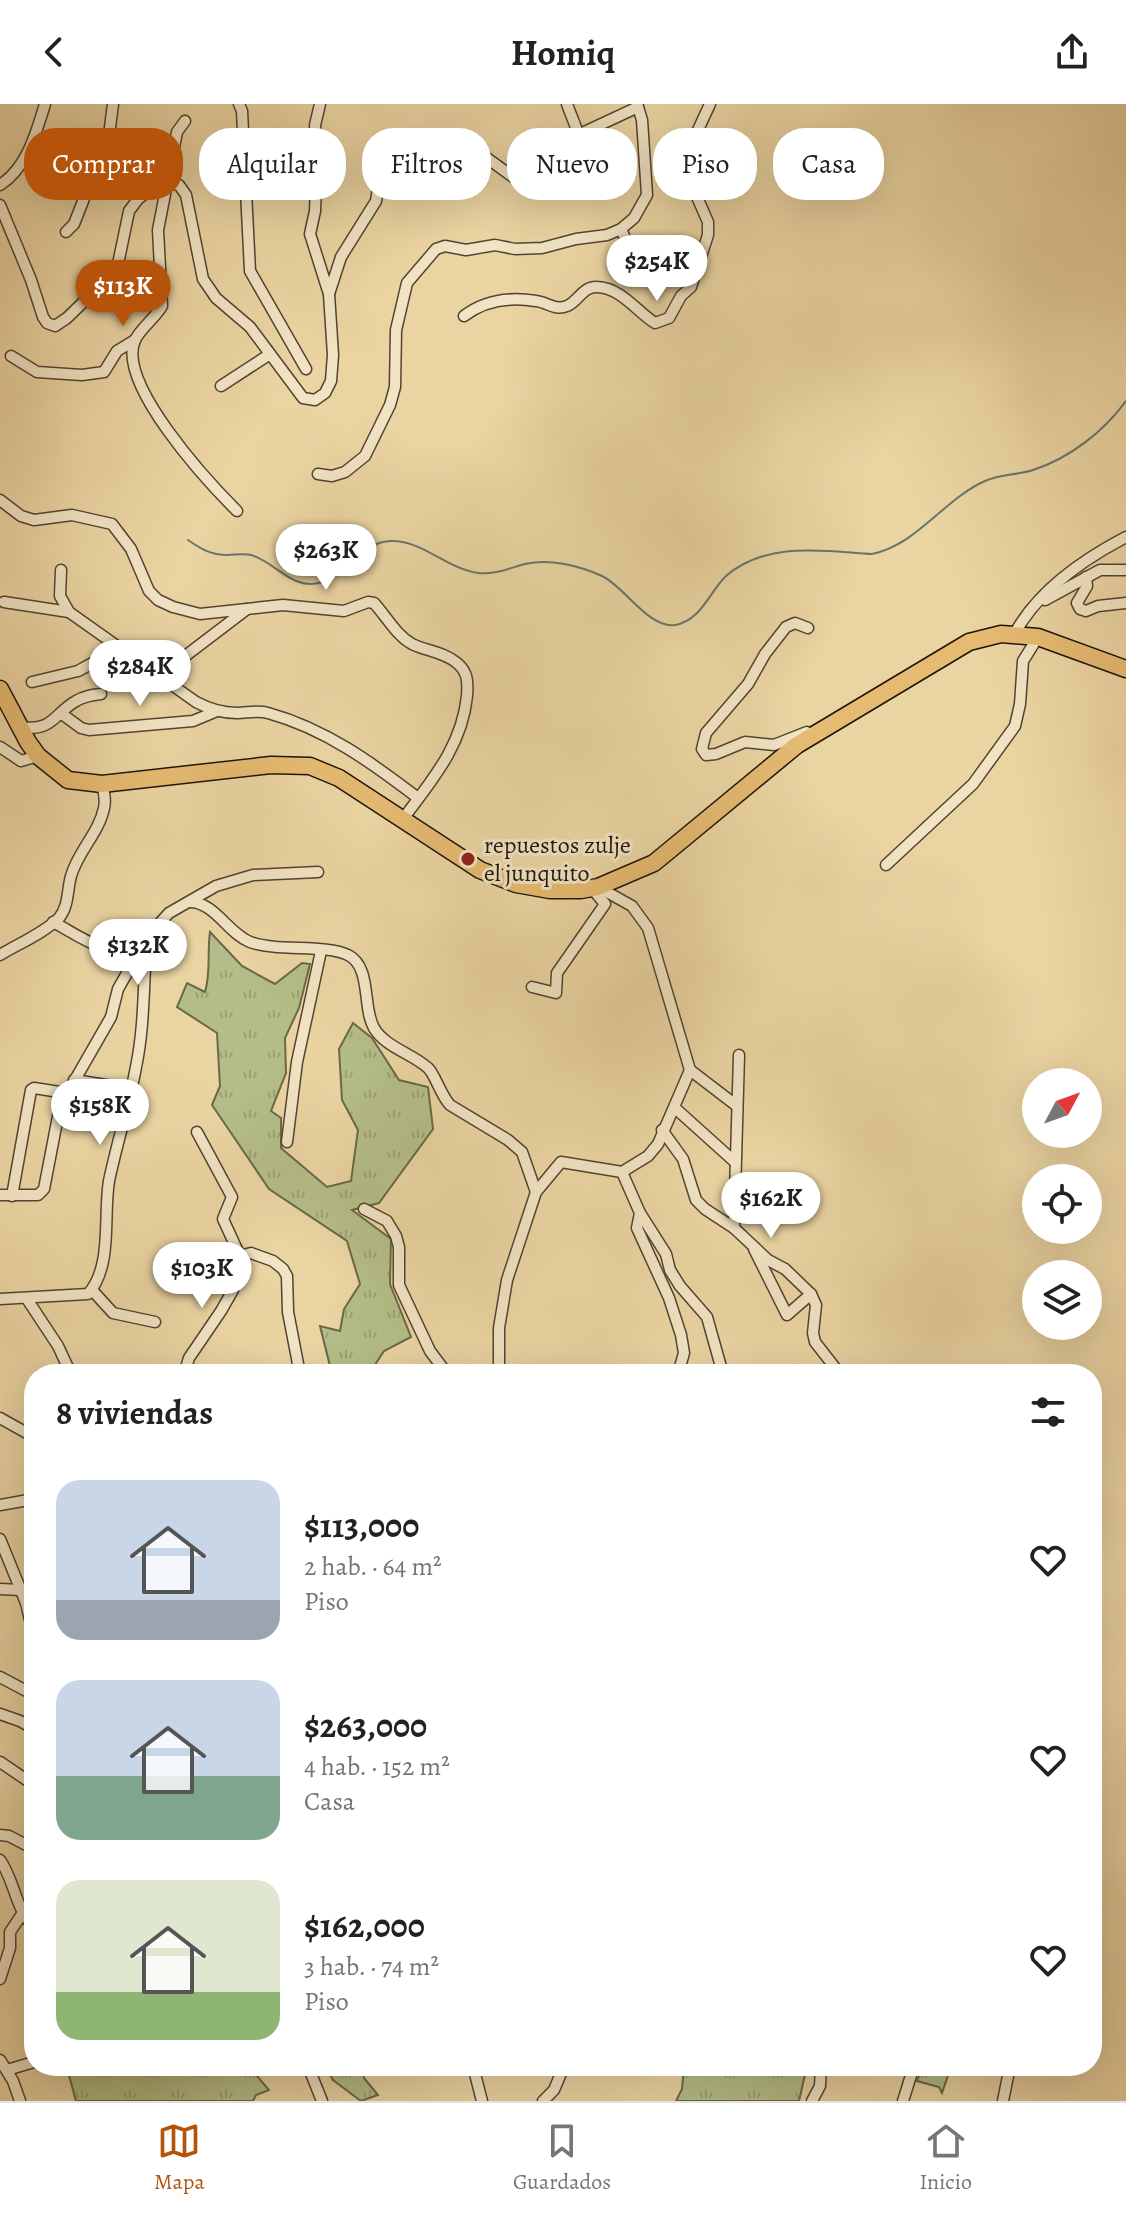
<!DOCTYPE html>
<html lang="es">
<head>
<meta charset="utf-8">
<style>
	:root { --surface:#fff; --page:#f2f2f2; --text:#222; --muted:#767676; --line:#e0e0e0; --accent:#b45309 }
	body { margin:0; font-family:Alegreya,serif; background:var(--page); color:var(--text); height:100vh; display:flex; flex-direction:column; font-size:30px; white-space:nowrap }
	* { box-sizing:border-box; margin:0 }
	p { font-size:26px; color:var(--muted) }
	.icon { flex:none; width:44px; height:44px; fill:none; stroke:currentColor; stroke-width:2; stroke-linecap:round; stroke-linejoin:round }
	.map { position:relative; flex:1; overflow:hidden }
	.side { position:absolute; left:24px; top:1260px; width:1078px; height:712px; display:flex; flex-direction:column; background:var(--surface); border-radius:32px; box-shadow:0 8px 32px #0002 }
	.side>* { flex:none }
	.top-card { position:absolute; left:24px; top:24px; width:1078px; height:72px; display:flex; gap:16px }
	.needle { width:52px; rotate:49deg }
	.buttons { position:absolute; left:1022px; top:964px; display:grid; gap:16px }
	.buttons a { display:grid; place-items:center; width:80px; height:80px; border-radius:50%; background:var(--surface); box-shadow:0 8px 32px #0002; font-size:40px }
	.price { position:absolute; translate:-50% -68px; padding:0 18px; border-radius:28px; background:#fff; color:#222; font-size:26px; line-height:52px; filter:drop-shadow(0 2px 4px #0008) }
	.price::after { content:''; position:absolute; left:50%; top:48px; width:24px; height:18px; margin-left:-12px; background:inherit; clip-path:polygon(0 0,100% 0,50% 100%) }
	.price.on { background:var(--accent); color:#fff }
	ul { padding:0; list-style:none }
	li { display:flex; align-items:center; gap:24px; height:200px; padding:0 32px }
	li span { display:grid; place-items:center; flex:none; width:224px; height:160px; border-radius:24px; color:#555 }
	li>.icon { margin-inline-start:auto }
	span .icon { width:96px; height:96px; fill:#fffc; stroke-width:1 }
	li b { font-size:34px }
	h2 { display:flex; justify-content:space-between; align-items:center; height:96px; padding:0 32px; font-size:34px }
	.tag { padding:0 28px; border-radius:32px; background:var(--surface); box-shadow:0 8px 32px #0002; font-size:28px; line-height:72px }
	.tag.on { background:var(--accent); color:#fff }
	header { display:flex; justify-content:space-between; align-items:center; height:104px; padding:0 32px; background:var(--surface); font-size:36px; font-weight:700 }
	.tabs { display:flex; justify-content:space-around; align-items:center; height:112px; border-top:2px solid var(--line); background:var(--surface); font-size:22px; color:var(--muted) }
	.tabs a { display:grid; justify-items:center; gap:4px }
	.tabs .on { color:var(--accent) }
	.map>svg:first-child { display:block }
	.grass { fill:url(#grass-tufts); stroke:#69684a; stroke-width:2 }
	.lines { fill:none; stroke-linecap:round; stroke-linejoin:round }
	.stream { stroke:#67766a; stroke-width:2 }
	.minor-casing { stroke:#514432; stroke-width:13 }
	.primary-casing { stroke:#1e140c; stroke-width:19 }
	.minor { stroke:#f1e3c3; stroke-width:10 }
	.primary { stroke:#e5ba71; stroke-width:16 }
	.poi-dot { fill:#8f2418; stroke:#f1e3c3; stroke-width:3 }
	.labels { text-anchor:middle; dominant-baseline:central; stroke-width:6; stroke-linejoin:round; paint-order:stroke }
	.poi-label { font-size:24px; fill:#1e140c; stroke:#f1e3c3; text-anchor:start }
</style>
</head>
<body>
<header><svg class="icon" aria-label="back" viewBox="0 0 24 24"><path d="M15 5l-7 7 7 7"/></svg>Homiq<svg class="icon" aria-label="share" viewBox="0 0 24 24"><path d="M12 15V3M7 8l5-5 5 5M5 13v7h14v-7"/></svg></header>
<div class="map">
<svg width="1126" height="1997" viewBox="0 0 1126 1997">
	<defs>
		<pattern id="grass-tufts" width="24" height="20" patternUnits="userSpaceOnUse" patternTransform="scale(2)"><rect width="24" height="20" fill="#b4bd87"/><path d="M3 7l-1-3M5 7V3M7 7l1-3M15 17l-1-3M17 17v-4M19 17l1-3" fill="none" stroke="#9aa273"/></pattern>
	</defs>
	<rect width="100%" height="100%" fill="#ead4a2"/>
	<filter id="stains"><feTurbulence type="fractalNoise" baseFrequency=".0025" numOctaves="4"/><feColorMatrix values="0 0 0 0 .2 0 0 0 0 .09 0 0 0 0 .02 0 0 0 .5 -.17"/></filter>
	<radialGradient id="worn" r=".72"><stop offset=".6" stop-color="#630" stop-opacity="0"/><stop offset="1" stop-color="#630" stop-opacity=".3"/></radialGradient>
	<!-- grass -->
	<g class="grass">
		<path d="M210,828L242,862L275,880L302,859L310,860L299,904L285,934L286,969L271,1007L281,1014V1044L327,1083L351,1077L358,1026L342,996L339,945L353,919L372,934L399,976L428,983L433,1025L379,1099L352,1106L391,1135L390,1180L411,1233L384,1247L369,1270H332L320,1222L340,1227L344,1205L360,1180L347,1137L269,1085L212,1001L220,982L217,929L177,903L187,879L205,888C211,869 207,848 210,828Z"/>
		<path d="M71,1962H252V1966L269,1986L256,1991L253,1997H76L67,1964Z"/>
		<path d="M325,1962H362L364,1974L378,1991L361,1997L333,1976Z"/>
		<path d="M684,1962H807L799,1997H676L682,1985Z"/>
		<path d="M923,1962L951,1963L942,1989L939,1983L917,1977Z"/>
	</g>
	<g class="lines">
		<!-- stream -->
		<path class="stream" d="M188,436C201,445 211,451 227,451C235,451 243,449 251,451C276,458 293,488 322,478C348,469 363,435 394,437C424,438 448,465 478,469C494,471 510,464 525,460C549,454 580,462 602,472C624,482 649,525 675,521C701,517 710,487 726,472C766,437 824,447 872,450C917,441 944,395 985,377C1000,370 1018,371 1033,366C1070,354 1103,328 1126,297"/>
		<!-- minor casing -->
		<g class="minor-casing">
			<g id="minor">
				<path d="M239,0L242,7L250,167L306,265"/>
				<path d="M185,17L177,28L158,126L162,202C155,214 141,224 135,236C116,279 208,378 237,407"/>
				<path d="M578,31L638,3"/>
				<path d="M0,81C27,64 36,29 45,0"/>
				<path d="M0,101L31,176L43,213L47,219L55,222L67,214L111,171L118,160L129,107L138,95L160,78L179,81L186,91L203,175L216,194L250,223L303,294L315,296L325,289L331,277L333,251L329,190L310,130L315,107L317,59L315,21L320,0"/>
				<path d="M621,125L642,174"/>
				<path d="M66,128L74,120L109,31L113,0"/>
				<path d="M329,190L341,153L376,97L379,78L388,68L433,66L480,49L513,73L527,77L545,75L572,79C596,59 575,24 567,0"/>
				<path d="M464,212C485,196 511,193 536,197C547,198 555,207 567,202C578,198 583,182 597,183C622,184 637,208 655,219L669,214L681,192L691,183L708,131V118L690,77L698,26L710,0"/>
				<path d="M11,252L37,268L82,271L104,268L117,247L135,236"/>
				<path d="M221,282L270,250"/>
				<path d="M318,370L332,372L345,368L365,352L390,301L395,283L396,226L407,179L436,145L445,142L466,146L495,141L515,145L542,144L576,135L607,131L621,125L634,114L647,91L642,16L637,0"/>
				<path d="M0,396L21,412L34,416L72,411L112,420L131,445L149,487L158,496L173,503L200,510L283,501L344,507L368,498L374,499C386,512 396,531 412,540C426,547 444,548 457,559C468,568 468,578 467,592C462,642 432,676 403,715"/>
				<path d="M61,466L60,492L69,508L196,598C209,605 222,609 237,609C247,609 258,606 268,609C326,625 372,659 418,694"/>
				<path d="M1086,473L1087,482L1077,499L1080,505L1086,507L1098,502L1126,499"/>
				<path d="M1045,496L1100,466H1126"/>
				<path d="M4,498L69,508"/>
				<path d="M1014,531C1037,487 1082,456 1126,433"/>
				<path d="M159,572L247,505"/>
				<path d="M32,578L78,567L120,544"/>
				<path d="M62,610L81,624L89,626L193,617L217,607"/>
				<path d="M19,623C54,628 53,610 76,597C84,592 92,591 101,590"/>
				<path d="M807,628L774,641L745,638L716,650L706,651L702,645L706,629L748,580L765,550L786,523L795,519L808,524"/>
				<path d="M0,643L21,657L38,652"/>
				<path d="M886,761L973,680L1015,622L1020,600L1023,557L1038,533"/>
				<path d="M190,798C214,798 228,829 250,838C278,848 325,840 348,851C372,863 362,903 374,924C385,943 413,950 428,964C435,970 440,990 450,1001L508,1036L522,1048L536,1088"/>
				<path d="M53,818C82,833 114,861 143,836"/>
				<path d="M0,851C18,840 44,829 59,814C69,802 67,786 71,772C78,747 99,729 104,704C106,696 104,688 102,680"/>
				<path d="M532,883L556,889L557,869L605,800L591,783"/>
				<path d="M690,966L737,1002"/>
				<path d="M74,976L131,985"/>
				<path d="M675,1004L735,1058"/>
				<path d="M662,1026L683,1055L696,1096L705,1105L734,1124L768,1156L785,1165L811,1190L816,1201L813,1229L815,1238L840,1270"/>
				<path d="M197,1028L232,1093L223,1115L240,1152"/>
				<path d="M287,1038L297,958L321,847"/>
				<path d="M622,1068L640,1109L666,1150L670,1166L680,1182L707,1213L723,1270"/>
				<path d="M0,1091H38L44,1085L60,1002L111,913L118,885L148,832L169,809L216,782L253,771L318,768"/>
				<path d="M12,1092L31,986L34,984L66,989"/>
				<path d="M364,1105L387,1117L396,1132L399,1143V1181L430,1247L442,1263L443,1270"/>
				<path d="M640,1109L637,1124L669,1194L681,1231L684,1249L678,1270"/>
				<path d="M734,1124L739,951"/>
				<path d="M754,1145L787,1211L811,1190"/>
				<path d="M92,1186L113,1209L155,1218"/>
				<path d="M0,1195L88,1190C113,1162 103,1112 109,1077C117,1039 129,1001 136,963C145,920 143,877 147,834"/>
				<path d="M27,1195L58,1242L71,1270"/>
				<path d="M184,1270L189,1254L221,1207L233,1186L235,1158L240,1152L251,1149L273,1157L283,1165L287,1172L288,1208L300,1270"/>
				<path d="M499,1270V1224L507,1176L536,1088L561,1058L622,1068L648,1052L658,1040L690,966L648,824L632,802L598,783"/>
				<path d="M0,1314L34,1333"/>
				<path d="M0,1401L34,1395"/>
				<path d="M0,1435L26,1499L31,1520"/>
				<path d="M0,1485L21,1486L34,1482"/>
				<path d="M0,1573L34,1591"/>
				<path d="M0,1610L20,1617L34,1625"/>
				<path d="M0,1658L34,1681"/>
				<path d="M0,1731L9,1732L34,1745"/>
				<path d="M0,1756C15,1777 15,1805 34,1823"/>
				<path d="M0,1875L10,1844V1828L22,1810"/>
				<path d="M0,1956L13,1977L20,1997"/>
				<path d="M308,1962L322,1997"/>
				<path d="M473,1962L482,1997"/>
				<path d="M7,1966L34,1958"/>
				<path d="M543,1997L554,1986L564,1962"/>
				<path d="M812,1997L820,1982L821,1962"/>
				<path d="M903,1997L914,1962"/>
				<path d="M1003,1997L1010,1962"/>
			</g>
		</g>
		<!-- primary casing -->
		<g class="primary-casing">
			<path id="primary" d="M0,585L28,638L38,652L68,676L102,680L271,661L310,662L339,674L480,766L516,780L550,786H581L598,783L654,759L797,641L969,538L1001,530L1038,533L1126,565"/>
		</g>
		<!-- minor -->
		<use href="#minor" class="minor"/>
		<!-- primary -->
		<use href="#primary" class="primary"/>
	</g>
	<!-- markers -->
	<circle class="poi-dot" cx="468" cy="755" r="8"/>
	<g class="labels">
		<!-- poi labels -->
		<g class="poi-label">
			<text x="484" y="741">repuestos zulje<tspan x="484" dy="28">el junquito</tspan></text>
		</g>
	</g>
	<rect width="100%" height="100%" filter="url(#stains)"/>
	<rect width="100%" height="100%" fill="url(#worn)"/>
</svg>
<div class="buttons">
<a><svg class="needle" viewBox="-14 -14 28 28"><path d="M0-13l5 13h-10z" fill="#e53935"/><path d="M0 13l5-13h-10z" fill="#767676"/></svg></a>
<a><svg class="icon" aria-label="locate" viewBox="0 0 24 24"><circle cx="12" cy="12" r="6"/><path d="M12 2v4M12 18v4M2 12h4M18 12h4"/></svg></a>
<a><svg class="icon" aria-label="layers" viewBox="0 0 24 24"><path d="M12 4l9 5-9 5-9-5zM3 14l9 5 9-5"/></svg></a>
</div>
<b class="price" style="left:657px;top:199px">$254K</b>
<b class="price on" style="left:123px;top:224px">$113K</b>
<b class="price" style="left:326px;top:488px">$263K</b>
<b class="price" style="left:140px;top:604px">$284K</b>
<b class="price" style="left:138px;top:883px">$132K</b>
<b class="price" style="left:100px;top:1043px">$158K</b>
<b class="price" style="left:771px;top:1136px">$162K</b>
<b class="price" style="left:202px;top:1206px">$103K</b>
<div class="top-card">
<a class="tag on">Comprar</a>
<a class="tag">Alquilar</a>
<a class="tag">Filtros</a>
<a class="tag">Nuevo</a>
<a class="tag">Piso</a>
<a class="tag">Casa</a>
</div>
<section class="side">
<h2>8 viviendas<svg class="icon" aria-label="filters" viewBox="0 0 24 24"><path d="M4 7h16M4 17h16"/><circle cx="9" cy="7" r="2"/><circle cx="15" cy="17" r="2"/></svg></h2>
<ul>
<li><span style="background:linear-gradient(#c9d6e8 75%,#9aa5b1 0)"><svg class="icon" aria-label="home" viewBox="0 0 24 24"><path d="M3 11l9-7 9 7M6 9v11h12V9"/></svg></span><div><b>$113,000</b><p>2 hab. · 64 m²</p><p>Piso</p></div><svg class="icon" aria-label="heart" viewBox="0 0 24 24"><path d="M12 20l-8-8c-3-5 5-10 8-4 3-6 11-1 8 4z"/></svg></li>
<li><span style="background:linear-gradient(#c9d6e8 60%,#7fa58c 0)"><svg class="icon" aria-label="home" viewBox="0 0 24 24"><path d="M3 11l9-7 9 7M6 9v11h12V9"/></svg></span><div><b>$263,000</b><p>4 hab. · 152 m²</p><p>Casa</p></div><svg class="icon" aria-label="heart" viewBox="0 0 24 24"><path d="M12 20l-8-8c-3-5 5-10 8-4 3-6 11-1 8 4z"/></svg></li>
<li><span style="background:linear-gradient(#dfe7d0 70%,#8fb573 0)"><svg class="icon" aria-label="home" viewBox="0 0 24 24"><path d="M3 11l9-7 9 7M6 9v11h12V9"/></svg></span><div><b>$162,000</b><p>3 hab. · 74 m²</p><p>Piso</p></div><svg class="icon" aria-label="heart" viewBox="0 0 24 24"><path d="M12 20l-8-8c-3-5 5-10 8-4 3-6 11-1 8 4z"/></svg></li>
</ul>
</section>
</div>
<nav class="tabs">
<a class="on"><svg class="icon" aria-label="map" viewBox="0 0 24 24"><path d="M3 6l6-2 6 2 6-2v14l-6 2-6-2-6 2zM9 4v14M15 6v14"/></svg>Mapa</a>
<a><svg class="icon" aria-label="saved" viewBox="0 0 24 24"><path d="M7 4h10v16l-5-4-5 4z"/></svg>Guardados</a>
<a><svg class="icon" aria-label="home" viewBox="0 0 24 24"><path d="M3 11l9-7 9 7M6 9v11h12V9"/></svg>Inicio</a>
</nav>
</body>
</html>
